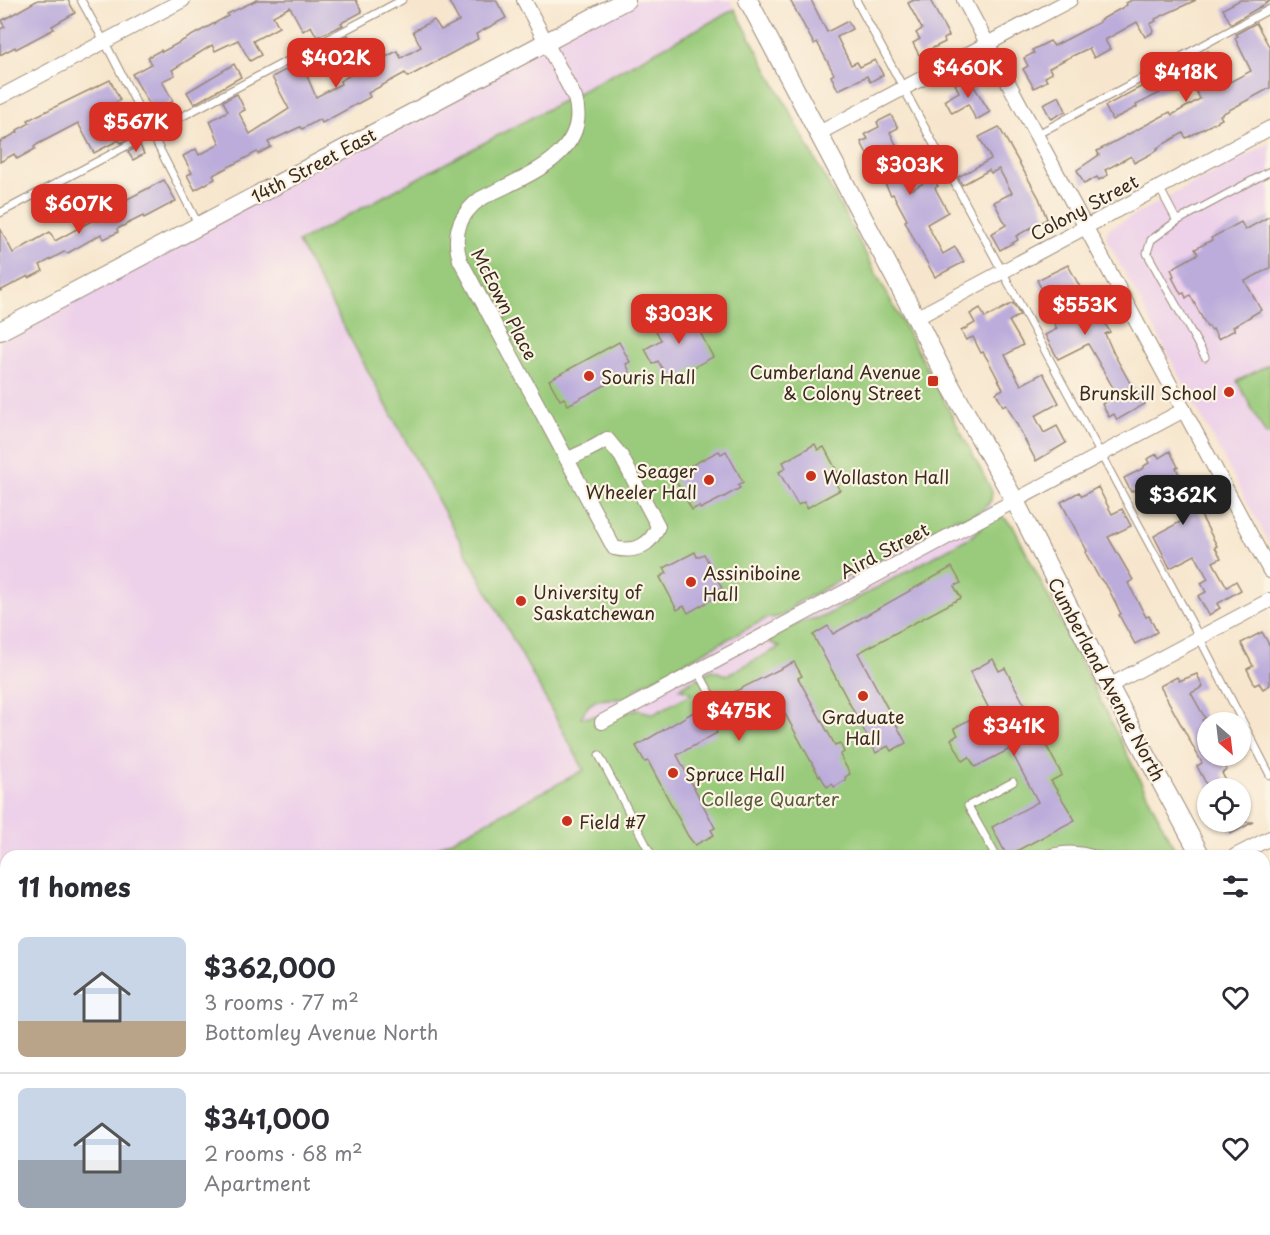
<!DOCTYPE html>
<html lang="en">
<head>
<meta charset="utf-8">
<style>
	:root { --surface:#fff; --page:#f7f7f7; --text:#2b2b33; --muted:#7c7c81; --line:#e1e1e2; --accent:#d93025 }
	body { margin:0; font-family:"Playpen Sans",sans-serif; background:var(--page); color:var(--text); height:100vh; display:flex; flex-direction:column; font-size:22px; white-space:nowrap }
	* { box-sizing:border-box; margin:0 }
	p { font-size:20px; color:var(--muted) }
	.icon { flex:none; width:33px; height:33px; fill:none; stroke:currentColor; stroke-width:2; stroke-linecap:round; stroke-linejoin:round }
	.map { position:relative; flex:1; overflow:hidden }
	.drawer { position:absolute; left:0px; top:850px; width:1270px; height:386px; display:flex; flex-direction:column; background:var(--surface); border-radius:18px 18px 0 0; box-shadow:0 2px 4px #0004 }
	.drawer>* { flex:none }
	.needle { width:39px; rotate:152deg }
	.controls { position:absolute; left:1197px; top:712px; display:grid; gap:12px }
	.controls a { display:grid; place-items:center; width:54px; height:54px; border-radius:50%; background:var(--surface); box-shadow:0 2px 4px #0004; font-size:30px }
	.price { position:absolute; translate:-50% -51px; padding:0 14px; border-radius:12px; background:var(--accent); color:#fff; font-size:20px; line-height:39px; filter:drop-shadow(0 2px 3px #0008) }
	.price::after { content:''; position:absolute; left:50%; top:36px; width:18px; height:14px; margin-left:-9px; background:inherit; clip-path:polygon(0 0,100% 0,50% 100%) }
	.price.active { background:#222; color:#fff }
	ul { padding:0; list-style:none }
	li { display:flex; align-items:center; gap:18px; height:150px; padding:0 18px }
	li+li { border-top:2px solid var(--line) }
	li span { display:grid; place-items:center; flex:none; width:168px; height:120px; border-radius:9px; color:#555 }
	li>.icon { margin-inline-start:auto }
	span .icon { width:72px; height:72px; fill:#fffc; stroke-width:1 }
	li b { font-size:26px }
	h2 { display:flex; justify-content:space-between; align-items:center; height:72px; padding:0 18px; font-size:26px }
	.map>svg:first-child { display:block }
	.built { fill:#edd0e9 }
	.green { fill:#9acb7b; stroke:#6a7a4c; stroke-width:1.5 }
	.building { fill:#bcacdb }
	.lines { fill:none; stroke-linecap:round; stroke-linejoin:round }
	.lane-casing { stroke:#998876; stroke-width:9 }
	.street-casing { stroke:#998876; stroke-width:16 }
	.secondary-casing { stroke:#998876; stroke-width:20 }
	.lane { stroke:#fff; stroke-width:7 }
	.street { stroke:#fff; stroke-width:14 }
	.secondary { stroke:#fff; stroke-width:18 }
	.poi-dot { fill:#c8321e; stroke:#fcf5e5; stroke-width:2 }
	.labels { text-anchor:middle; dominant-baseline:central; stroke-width:4.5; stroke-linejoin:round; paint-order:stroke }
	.street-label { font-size:18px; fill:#3b2a1e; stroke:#fcf5e5 }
	.poi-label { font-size:18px; fill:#3b2a1e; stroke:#fcf5e5; text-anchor:start }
	.park-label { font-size:18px; fill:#585a3a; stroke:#fcf5e5 }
</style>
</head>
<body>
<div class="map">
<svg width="1270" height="1235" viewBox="0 0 1270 1235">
	<rect width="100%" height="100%" fill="#fcf5e5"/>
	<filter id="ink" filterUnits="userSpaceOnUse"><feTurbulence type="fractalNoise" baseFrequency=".0167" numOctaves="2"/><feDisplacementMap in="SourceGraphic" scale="12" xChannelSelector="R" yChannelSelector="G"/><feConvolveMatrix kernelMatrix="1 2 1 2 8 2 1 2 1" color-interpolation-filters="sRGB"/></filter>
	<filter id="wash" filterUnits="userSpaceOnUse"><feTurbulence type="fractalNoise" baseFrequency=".008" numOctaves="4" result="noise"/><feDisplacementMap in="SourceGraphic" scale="24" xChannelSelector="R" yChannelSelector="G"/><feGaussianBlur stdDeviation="1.35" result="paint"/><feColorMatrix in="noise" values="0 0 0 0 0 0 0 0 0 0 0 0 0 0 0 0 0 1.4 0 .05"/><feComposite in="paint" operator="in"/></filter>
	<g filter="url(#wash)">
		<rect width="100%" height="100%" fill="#f7e6cd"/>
		<!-- built -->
		<g class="built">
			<path d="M637,0H730L741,20L742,32L1177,856H6V1230H1264L1265,1022L1270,1033V1235H0V331L559,35Z"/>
			<path d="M1270,143V545L1106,238L1108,229Z"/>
		</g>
		<!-- green -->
		<g class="green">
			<path d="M735,9L989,485L992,492L991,500C984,511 970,519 956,518L795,604C788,614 780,618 767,618L637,688C623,713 596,682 581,718L639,710L654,714L693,693L679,688L712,670L727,675L780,647L767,641L803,621L823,617L974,535C984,525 987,517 1003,517L1013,526L1178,856H422L584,770L298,242Z"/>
			<path d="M1270,364V434L1266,435L1237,381Z"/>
			<path d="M1265,1022L1270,1033V1235H1148L1144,1230H1264Z"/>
			<path d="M522,1230H1009L1000,1235H521Z"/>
		</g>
		<g id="blocks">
			<!-- building -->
			<g class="building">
				<path d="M38,0H68L75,13L52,26L54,29L16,49L15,47L0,55V29L5,27L1,21Z"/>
				<path d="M257,0H356L362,12L341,23L343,25L317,37L311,26L303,31L290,7L273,16L279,27L253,41L261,55L250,61L238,40L215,51L212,45L172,70L175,75L162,81L173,101L154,112L132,74L151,64L148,57L161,50L162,52L228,16L227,14Z"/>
				<path d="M448,0H496L506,18L476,34L478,39L408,77L405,73L368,93L370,97L322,123L320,119L302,129L300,127L268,142L271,147L258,154L257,152L213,175L215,179L195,190L187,175L192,173L183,156L196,149L199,155L220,144L210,121L228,111L223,101L237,94L245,110L239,113L250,134L289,109L272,77L301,62L316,97L341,84L340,81L354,73L337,41L348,35L365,68L397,51L401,58L421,47L413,31L434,20L441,30L459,21Z"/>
				<path d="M790,0H811L827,32L848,21L852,29L837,37L851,65L857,62L860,67L875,60L883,75L870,82L867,76L838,90L831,76L834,74L817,42L814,44Z"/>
				<path d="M914,0H930L949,36L944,39L945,42L919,55L913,43L920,39L916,33L922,29L908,3Z"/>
				<path d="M1132,0H1196L1155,19L1156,21L1150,24L1153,29L1152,33L1145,37L1137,22L1105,40L1110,49L1094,58L1089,48L1064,60L1049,68L1052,73L1045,77L1047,81L1034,88L1023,69L1028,66L1024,58L1034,53L1032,50L1050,41L1054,46L1100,22L1099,21L1127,5L1126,3Z"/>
				<path d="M1240,0H1270V1L1231,24L1223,9Z"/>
				<path d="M1256,23L1270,48V88L1220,115L1222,119L1186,138L1183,133L1157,148L1158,150L1134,163L1131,156L1105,170L1108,175L1099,180L1097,177L1084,184L1077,170L1099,155L1097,151L1170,112L1172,115L1200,99L1189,78L1136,105L1137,107L1112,120L1105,106L1208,51L1224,85L1251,71L1235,38L1238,36L1236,34Z"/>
				<path d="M234,64L241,77L194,104L187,92Z"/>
				<path d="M968,77L990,112L976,120L968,104L952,113L945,100L959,92L955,84Z"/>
				<path d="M110,80L120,100L110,106L120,126L127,122L134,135L121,143L119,140L94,153L78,123L38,144L34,147L35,149L17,159L14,154L0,162V142L18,132L17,130L30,123L28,120Z"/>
				<path d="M1059,96L1066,111L1051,119L1043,104Z"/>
				<path d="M891,115L898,128L890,132L908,170L902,173L911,190L933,178L938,186L935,188L948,212L927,224L943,254L955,247L964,262L935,277L915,241L905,221L907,220L893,194L891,195L884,182L882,184L861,142L868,139L865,134L879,127L877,122Z"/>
				<path d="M999,127L1039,198L1047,219L1016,236L1018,240L1000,250L991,234L1006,225L994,202L1012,193L999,169L991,173L989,170L962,185L958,177L991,159L979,137Z"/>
				<path d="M140,145L144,154L133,160L128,152Z"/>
				<path d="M164,180L176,201L144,218L143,216L117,229L118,232L104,239L101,234L68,253L64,252L40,265L43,271L29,278L28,276L0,291V228L13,253L50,232L55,241L108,212L106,208L117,202L118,204Z"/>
				<path d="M1270,216V268L1245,281L1261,310L1233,327L1235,330L1218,339L1213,329L1211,330L1209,326L1207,327L1190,295L1186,298L1184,293L1181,294L1172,277L1174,276L1171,269L1198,254L1195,249L1212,240L1211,238L1241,222L1245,230Z"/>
				<path d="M1068,265L1093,311L1097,309L1110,332L1105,334L1114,354L1134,390L1137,389L1145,404L1117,420L1114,414L1109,417L1102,404L1116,396V393L1088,344L1058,359L1045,335L1057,329L1044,304L1048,301L1037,280Z"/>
				<path d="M1013,303L1020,315L1009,321L1023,345L1005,355L1021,385L1043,373L1059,403L1035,416L1044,433L1057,426L1066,443L1036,461L1006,404L1003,406L996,393L1003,389L989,362L983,352L981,353L973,337L966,340L961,331L975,323L970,314L980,308L985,318Z"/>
				<path d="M690,306L704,331L700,332L713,357L687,371L688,373L670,383L658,361L653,364L645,349L661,340L653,325Z"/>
				<path d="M619,342L630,362L626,364L630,372L568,405L564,398L560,400L549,380Z"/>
				<path d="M815,444L818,450L824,447L842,481L836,484L840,490L807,508L804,502L798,505L779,472L786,468L783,462Z"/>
				<path d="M719,451L721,454L726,451L743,482L738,485L740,488L724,497L700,509L699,506L692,510L675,479L682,475L680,471Z"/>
				<path d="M1170,451L1178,467L1176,468L1217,546L1215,547L1221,558L1213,562L1227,587L1236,581L1241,590L1217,604L1220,608L1209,615L1198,596L1206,592L1201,583L1208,579L1195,555L1170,568L1154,536L1182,521L1172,502L1168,504L1161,492L1141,503L1134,490L1131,492L1124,478L1144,468V466L1149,463L1147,459L1157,454L1159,458Z"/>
				<path d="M1098,487L1112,514L1122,509L1131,526L1108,537L1133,580L1128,583L1146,617L1149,616L1157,632L1135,644L1119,615L1121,614L1108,588L1098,576L1085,552L1087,551L1061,502L1079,492L1082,496Z"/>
				<path d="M695,552L697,557L704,554L722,588L715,591L718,596L688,613L684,606L677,610L660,577L667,573L664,568Z"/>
				<path d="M952,567L961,583L954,586L961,598L858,653L906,743L891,751L888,746L876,753L813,635L828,626L833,634Z"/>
				<path d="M1262,632L1270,646V685L1263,689L1259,683L1255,685L1247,669L1253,666L1241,643Z"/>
				<path d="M993,659L999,671L1005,668L1062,775L1051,781L1075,820L1007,856L992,827L1038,802L1010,749L975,767L969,757L963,761L951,739L958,735L954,728L989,709L970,672Z"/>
				<path d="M794,662L802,676L798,678L835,745L840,743L844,752L840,755L850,774L845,777L846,780L834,787L832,784L827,787L820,775L819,776L778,701L738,722L735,717L715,728L717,733L677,755L715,828L711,830L714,835L695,845L688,836L648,761L645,762L636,746L697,710L695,707L704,702L708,710L712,708L715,711H719L723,707L722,703L726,700L724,697Z"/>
				<path d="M1197,674L1203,687L1191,693L1205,718L1202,720L1208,731V756H1220L1227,770L1222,773L1230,789H1209L1197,766L1202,763L1160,686L1177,677L1179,681Z"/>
				<path d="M1232,822H1253L1231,834L1227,826Z"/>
			</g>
		</g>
	</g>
	<g filter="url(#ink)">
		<use href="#blocks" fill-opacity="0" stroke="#998876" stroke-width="1.5"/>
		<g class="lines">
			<!-- lane casing -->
			<g class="lane-casing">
				<g id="lane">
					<path d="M81,0L110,52L198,224"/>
					<path d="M856,0L1195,629L1270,775"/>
					<path d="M1036,135L1270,9"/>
					<path d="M1159,187L1177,221L1270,171"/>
					<path d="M0,213L402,0"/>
					<path d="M1177,221L1151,240L1147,253L1205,357"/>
					<path d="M698,671L717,706"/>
					<path d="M599,755L652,856"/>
					<path d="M996,856L968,806L1013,782"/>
					<path d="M1043,856C1061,847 1081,849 1100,856"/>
					<path d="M126,1230L129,1235"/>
					<path d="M472,1230L474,1235"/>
				</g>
			</g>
			<!-- street casing -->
			<g class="street-casing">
				<g id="street">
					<path d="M524,0L575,98C592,156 519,178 480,199C459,215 452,234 460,260L555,437L614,548C634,553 651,546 658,526L621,456L607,439C595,448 580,453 567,460"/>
					<path d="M964,0L1270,571"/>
					<path d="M0,97L183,0"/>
					<path d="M819,133L1070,0"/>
					<path d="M916,318L1270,128"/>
					<path d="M1109,686L1270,600"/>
					<path d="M602,722L1184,410"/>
					<path d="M1235,856L1270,838"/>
					<path d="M1135,1230L1139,1235"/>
					<path d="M1021,1235L1030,1230"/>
				</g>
			</g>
			<!-- secondary casing -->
			<g class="secondary-casing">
				<g id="secondary">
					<path d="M748,0L916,318L944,374L1015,501L1109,686L1201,856"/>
					<path d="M0,331L626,0"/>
					<path d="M1264,977L1270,987"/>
				</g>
			</g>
			<!-- lane -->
			<use href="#lane" class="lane"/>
			<!-- street -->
			<use href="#street" class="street"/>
			<!-- secondary -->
			<use href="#secondary" class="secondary"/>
		</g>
	</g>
	<!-- markers -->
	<g class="poi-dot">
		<circle cx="589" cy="376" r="6"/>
		<rect x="927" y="375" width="12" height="12" rx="3"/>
		<circle cx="1229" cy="392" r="6"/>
		<circle cx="811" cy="476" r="6"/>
		<circle cx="709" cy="480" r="6"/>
		<circle cx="691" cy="582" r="6"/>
		<circle cx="521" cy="601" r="6"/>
		<circle cx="863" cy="696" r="6"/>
		<circle cx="673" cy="773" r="6"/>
		<circle cx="567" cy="821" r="6"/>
	</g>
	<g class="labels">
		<!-- street labels -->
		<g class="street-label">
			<text transform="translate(313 165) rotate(-28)">14th Street East</text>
			<text transform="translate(1084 207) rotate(-28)">Colony Street</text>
			<text transform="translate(505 304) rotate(63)">McEown Place</text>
			<text transform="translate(884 550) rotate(-28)">Aird Street</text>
			<text transform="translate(1107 679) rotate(62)">Cumberland Avenue North</text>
		</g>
		<!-- poi labels -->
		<g class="poi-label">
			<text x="921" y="371" text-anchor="end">Cumberland Avenue<tspan x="921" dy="21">&amp; Colony Street</tspan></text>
			<text x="601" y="376">Souris Hall</text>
			<text x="1217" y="392" text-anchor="end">Brunskill School</text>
			<text x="697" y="470" text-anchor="end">Seager<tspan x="697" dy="21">Wheeler Hall</tspan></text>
			<text x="823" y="476">Wollaston Hall</text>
			<text x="703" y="572">Assiniboine<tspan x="703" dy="21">Hall</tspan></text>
			<text x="533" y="591">University of<tspan x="533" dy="21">Saskatchewan</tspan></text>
			<text x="863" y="716" text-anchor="middle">Graduate<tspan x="863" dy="21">Hall</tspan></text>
			<text x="685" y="773">Spruce Hall</text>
			<text x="579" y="821">Field #7</text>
		</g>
		<!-- park labels -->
		<g class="park-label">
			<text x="770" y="798">College Quarter</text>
		</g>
	</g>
</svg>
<div class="controls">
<a><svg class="needle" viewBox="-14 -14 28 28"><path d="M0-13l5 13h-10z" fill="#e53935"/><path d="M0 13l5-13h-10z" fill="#7c7c81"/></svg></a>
<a><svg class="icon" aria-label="locate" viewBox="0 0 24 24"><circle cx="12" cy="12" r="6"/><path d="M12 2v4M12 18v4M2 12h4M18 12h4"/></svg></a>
</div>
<b class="price" style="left:336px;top:89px">$402K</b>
<b class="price" style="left:968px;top:99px">$460K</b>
<b class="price" style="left:1186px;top:103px">$418K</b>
<b class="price" style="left:136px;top:153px">$567K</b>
<b class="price" style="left:910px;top:196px">$303K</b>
<b class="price" style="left:79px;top:235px">$607K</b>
<b class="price" style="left:1085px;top:336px">$553K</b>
<b class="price" style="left:679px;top:345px">$303K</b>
<b class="price active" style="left:1183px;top:526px">$362K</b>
<b class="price" style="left:739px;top:742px">$475K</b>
<b class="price" style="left:1014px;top:757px">$341K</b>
<section class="drawer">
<h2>11 homes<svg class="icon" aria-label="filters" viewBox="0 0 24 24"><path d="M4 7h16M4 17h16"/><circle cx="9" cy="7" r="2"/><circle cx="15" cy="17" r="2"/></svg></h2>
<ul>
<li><span style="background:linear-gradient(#c9d6e8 70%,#b9a48a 0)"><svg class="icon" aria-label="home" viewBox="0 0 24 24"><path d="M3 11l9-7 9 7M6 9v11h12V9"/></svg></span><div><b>$362,000</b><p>3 rooms · 77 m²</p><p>Bottomley Avenue North</p></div><svg class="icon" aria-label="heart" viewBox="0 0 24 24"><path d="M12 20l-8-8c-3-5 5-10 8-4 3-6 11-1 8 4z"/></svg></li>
<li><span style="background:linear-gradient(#c9d6e8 60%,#9aa5b1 0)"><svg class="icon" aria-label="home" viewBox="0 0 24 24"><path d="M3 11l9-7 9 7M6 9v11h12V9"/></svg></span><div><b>$341,000</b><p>2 rooms · 68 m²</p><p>Apartment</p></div><svg class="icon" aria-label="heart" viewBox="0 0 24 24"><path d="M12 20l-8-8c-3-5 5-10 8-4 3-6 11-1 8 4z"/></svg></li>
</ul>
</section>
</div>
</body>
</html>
